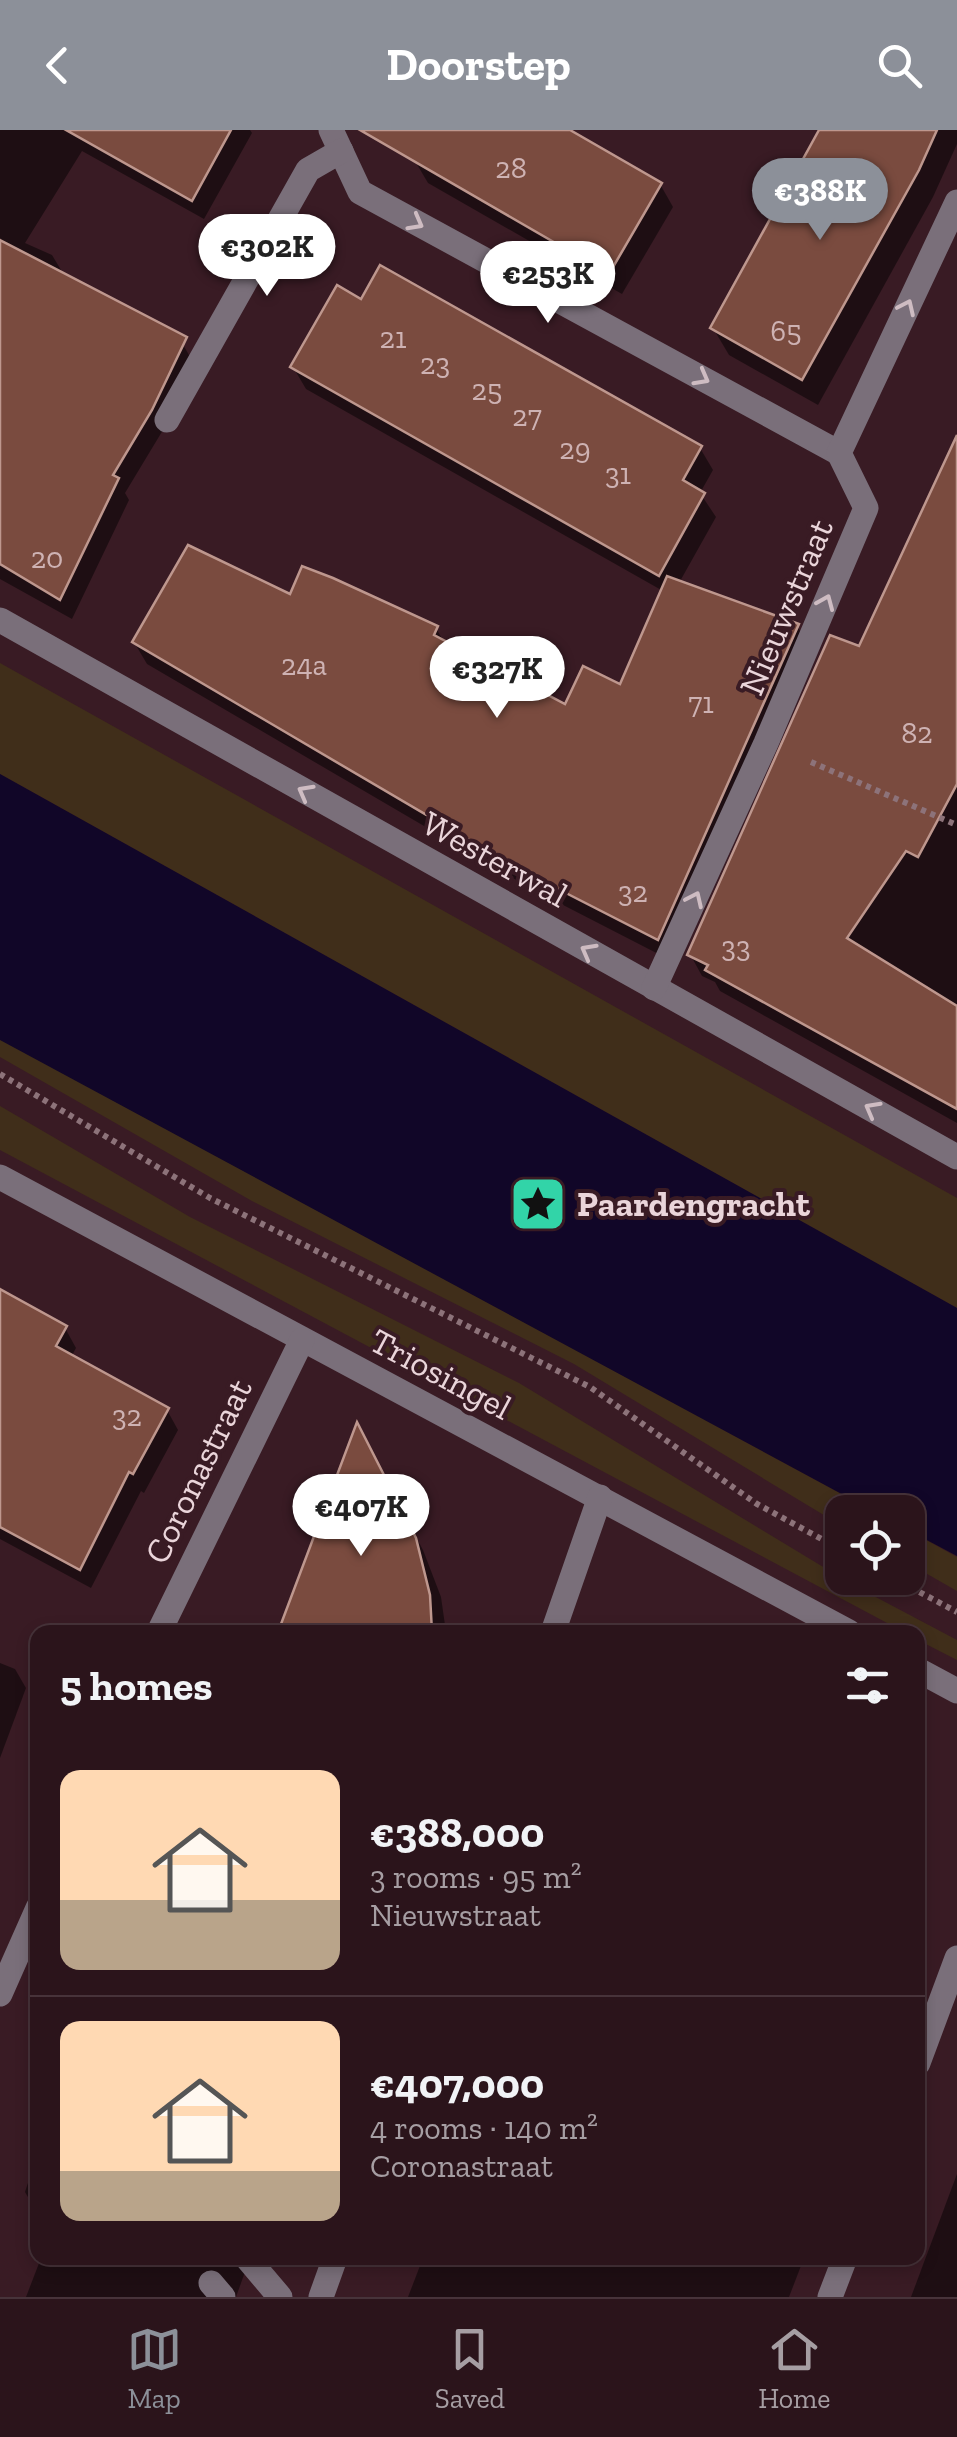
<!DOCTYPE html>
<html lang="en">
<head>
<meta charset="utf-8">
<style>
	:root { --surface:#2b141b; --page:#331d24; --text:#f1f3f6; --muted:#a69ea3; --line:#47333a; --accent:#8c9099 }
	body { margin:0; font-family:"Zilla Slab",serif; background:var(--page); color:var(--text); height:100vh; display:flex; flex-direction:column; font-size:38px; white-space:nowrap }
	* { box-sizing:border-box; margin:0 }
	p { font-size:32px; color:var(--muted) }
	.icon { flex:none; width:55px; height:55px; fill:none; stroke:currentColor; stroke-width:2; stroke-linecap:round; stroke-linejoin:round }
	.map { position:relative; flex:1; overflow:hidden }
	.panel { position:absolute; left:30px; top:1495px; width:895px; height:640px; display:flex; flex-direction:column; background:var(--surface); border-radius:20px; box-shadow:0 5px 15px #0003,0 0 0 2px var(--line) }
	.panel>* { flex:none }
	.controls { position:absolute; left:825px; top:1365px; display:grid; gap:20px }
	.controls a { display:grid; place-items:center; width:100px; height:100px; border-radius:20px; background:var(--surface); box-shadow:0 5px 15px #0003,0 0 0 2px var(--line); font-size:50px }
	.price { position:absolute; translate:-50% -85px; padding:0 22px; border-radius:35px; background:#fff; color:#222; font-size:32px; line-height:65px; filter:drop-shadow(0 2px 5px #0008) }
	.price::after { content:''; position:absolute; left:50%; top:60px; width:30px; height:22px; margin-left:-15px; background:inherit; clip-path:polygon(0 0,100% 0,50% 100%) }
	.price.active { background:var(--accent); color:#fff }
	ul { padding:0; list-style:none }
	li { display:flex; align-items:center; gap:30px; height:250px; padding:0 30px }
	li+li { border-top:2px solid var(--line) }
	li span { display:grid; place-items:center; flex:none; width:280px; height:200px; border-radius:20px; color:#555 }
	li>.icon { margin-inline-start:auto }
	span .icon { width:120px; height:120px; fill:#fffc; stroke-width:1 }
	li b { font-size:42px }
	h2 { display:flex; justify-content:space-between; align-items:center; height:120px; padding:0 30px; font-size:42px }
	header { display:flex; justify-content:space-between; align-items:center; height:130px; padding:0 30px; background:var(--accent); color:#fff; font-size:45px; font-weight:700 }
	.dock { display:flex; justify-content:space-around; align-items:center; height:140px; border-top:2px solid var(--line); background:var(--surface); font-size:28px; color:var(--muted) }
	.dock a { display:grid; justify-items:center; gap:5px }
	.dock .active { color:var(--accent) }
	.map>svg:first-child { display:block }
	.green { fill:#402e1a }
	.water { fill:#110628 }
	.shadow { fill:#0007 }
	.building { fill:#7a4b3f; stroke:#be978e; stroke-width:2.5 }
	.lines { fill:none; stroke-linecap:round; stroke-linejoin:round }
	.path { stroke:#8d737a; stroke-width:6; stroke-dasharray:5 5; stroke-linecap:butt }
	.minor { stroke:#7a6f7a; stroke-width:25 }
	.oneway { stroke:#cebcc2 }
	.labels { text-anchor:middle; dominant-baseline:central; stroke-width:8; stroke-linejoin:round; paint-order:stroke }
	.number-label { font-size:30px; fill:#ceb2b3 }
	.street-label { font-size:35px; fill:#ead5da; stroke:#391b24 }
	.poi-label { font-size:35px; font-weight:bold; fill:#ead5da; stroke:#391b24; text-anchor:start }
</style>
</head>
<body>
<header><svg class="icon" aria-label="back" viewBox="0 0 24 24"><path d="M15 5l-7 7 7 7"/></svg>Doorstep<svg class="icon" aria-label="search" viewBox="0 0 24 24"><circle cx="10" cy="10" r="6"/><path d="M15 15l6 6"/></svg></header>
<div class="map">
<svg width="957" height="2167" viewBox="0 0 957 2167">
	<rect width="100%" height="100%" fill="#391b24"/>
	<!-- green -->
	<g class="green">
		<path d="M0,533L957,1068V1178L0,644Z"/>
		<path d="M0,909L875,1382H842V1396L574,1234L252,1071L0,927Z"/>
		<path d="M0,976L190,1087L519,1253L853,1455L957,1510V1530L918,1510V1502H904L0,1020Z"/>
		<path d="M908,1400L957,1427V1461L908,1433Z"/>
	</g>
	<!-- water -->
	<path class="water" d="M0,644L957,1178V1426L908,1400V1382H875L0,910Z"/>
	<!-- shadow -->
	<g class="shadow">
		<path d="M0,0H250L252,3L204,89L82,21L25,113L52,125L64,145L177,204L189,225V245L163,300L125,363L129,370L72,489L0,449Z"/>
		<path d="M433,0H566L660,54L673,77L622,164L428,53L415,31Z"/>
		<path d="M822,0H957V14L933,67L818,275L729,225L713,198Z"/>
		<path d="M362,172L700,318L713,340L700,363L716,387L679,453L797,496L810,517L670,830L530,758L147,534L134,512L291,467L436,498L445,514L566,577L621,557L663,461L306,259L293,237Z"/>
		<path d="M957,309V993L720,861L715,852L702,846L690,824L860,519Z"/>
		<path d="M0,1162L65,1198L76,1218L71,1227L167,1280L178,1300L144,1363L141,1361L91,1458L0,1409Z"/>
		<path d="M357,1298L423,1420L441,1467L446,1502H281Z"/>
		<path d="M0,1533L15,1539L26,1558L0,1628Z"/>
		<path d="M918,1661L922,1685L918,1699Z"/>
		<path d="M38,2022V2084L25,2062Z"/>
		<path d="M957,2044V2167H911Z"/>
		<path d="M41,2128H250L236,2167H26Z"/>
		<path d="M423,2128H804L789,2167H408Z"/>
	</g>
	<!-- building -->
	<g class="building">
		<path d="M66,0H231L192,71Z"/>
		<path d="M360,0H570L662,53L609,144Z"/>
		<path d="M819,0H937L919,40L802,250L710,198Z"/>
		<path d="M0,110L187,207L152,280L113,345L119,348L60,470L0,434Z"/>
		<path d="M380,135L702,316L683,350L705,363L659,446L290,237L337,155L361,169Z"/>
		<path d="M957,305V654L918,727L906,721L847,808L957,876V979L705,840L708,835L687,825L830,505L859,516Z"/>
		<path d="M188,415L290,464L302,436L333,448L438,496L434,505L565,574L583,536L620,554L667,446L799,494L658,810L515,737L132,512Z"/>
		<path d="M0,1159L67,1196L56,1216L169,1278L133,1344L129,1342L80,1440L0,1397Z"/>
		<path d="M357,1292L416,1408L430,1465L432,1502H278Z"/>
	</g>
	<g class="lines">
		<!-- path -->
		<g class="path">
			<path d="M811,632L957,695"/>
			<path d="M0,944L210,1068L590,1257L757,1374L842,1420"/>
			<path d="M893,1448L957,1482"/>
		</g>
		<!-- minor -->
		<g class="minor">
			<path d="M331,0L360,62L839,323"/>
			<path d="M167,290L308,40L341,21"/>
			<path d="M0,490L957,1027"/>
			<path d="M654,858L766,613L866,378L839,323L957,72"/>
			<path d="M0,1047L849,1502"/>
			<path d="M159,1502L302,1210"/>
			<path d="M553,1502L600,1367"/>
			<path d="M918,1540L957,1561"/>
			<path d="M0,1864L38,1778"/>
			<path d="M918,1933L957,1828"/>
			<path d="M247,2128L280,2167"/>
			<path d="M211,2153L223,2167"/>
			<path d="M321,2167L335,2128"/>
			<path d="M830,2167L845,2128"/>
		</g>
	</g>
	<!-- one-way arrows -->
	<defs><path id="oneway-chevron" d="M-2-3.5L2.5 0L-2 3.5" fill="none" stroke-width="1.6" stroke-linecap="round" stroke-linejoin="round" transform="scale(2.5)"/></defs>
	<g class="oneway">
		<use href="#oneway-chevron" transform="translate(416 93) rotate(29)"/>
		<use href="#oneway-chevron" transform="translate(907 177) rotate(-65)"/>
		<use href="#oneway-chevron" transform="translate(702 248) rotate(29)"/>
		<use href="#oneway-chevron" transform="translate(826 472) rotate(-67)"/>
		<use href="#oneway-chevron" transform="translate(305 662) rotate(-151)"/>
		<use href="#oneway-chevron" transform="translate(695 769) rotate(-65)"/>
		<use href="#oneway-chevron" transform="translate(588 821) rotate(-151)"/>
		<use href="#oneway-chevron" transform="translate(872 979) rotate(-151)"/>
	</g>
	<!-- icons -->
	<defs>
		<g id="sight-square" transform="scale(2.875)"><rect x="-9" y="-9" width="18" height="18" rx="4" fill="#32d4a8" stroke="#391b24"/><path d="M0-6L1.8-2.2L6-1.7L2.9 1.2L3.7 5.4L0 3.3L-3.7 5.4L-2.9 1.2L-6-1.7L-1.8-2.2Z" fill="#111"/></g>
	</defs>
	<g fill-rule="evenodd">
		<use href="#sight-square" x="538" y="1074"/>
	</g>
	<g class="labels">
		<!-- number labels -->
		<g class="number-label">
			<text x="511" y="38">28</text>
			<text x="786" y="201">65</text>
			<text x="393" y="208">21</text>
			<text x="435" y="234">23</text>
			<text x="487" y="260">25</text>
			<text x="527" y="286">27</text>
			<text x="575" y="319">29</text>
			<text x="618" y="344">31</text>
			<text x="47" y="428">20</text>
			<text x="304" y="535">24a</text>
			<text x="701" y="573">71</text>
			<text x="917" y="603">82</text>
			<text x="633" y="762">32</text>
			<text x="736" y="817">33</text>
			<text x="127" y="1286">32</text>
		</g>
		<!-- street labels -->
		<g class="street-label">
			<text transform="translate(786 477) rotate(-67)">Nieuwstraat</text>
			<text transform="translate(495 729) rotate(29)">Westerwal</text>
			<text transform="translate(441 1244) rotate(28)">Triosingel</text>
			<text transform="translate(198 1341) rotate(-64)">Coronastraat</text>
		</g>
		<!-- poi labels -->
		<g class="poi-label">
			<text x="577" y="1074">Paardengracht</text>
		</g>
	</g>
</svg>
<div class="controls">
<a><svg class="icon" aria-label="locate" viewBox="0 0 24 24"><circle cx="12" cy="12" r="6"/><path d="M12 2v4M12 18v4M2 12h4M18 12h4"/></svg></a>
</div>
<b class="price active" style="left:820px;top:113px">€388K</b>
<b class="price" style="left:267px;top:169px">€302K</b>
<b class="price" style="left:548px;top:196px">€253K</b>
<b class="price" style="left:497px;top:591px">€327K</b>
<b class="price" style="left:361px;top:1429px">€407K</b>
<section class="panel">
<h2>5 homes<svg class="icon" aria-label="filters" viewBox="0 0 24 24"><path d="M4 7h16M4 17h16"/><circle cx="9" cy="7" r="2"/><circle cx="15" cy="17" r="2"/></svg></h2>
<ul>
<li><span style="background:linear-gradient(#ffd9b3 65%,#b9a48a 0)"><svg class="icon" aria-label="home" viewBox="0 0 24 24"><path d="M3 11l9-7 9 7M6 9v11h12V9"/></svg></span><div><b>€388,000</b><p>3 rooms · 95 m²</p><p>Nieuwstraat</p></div></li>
<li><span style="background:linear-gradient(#ffd9b3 75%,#b9a48a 0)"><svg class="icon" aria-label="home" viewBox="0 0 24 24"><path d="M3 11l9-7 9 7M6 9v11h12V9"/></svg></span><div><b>€407,000</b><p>4 rooms · 140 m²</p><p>Coronastraat</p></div></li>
</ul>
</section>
</div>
<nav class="dock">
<a class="active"><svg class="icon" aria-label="map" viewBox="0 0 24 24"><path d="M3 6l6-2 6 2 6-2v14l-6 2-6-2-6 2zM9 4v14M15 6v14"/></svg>Map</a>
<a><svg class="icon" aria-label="saved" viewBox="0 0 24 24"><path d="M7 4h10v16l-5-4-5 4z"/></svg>Saved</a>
<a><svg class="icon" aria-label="home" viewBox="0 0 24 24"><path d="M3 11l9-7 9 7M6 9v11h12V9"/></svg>Home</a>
</nav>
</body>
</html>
